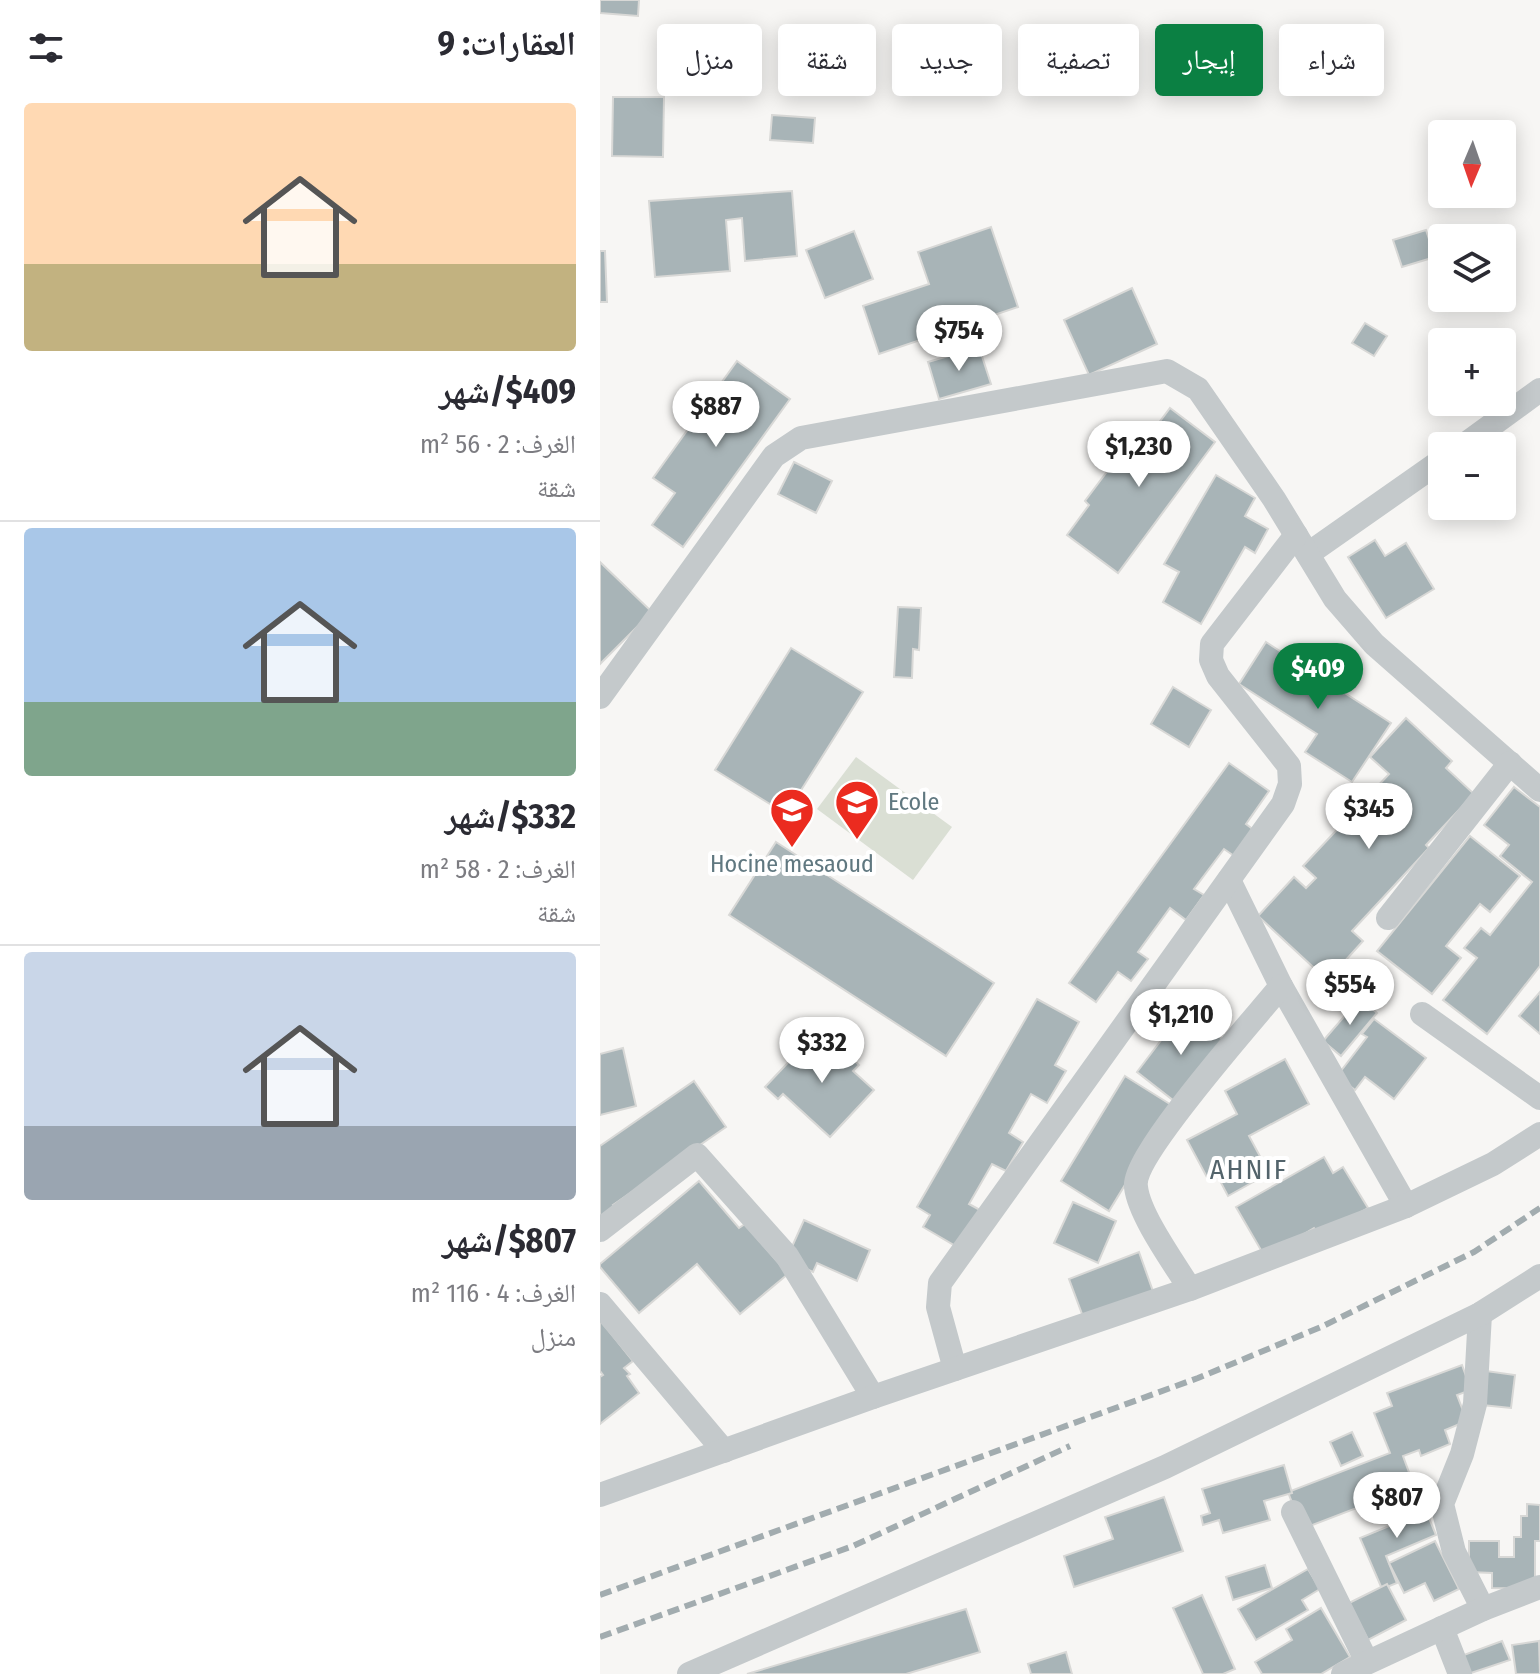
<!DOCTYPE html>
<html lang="ar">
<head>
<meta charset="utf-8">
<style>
	:root { --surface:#fff; --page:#f7f7f7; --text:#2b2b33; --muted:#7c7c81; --line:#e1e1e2; --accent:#0b8043 }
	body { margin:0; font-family:"Fira Sans Condensed","Noto Naskh Arabic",sans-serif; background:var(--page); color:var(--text); direction:rtl; height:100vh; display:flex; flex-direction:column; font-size:30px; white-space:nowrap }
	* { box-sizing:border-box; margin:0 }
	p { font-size:26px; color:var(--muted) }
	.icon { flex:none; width:44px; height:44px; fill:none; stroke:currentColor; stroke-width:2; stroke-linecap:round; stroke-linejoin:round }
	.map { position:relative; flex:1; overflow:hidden; direction:ltr }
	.sheet { display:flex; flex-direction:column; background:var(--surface); width:600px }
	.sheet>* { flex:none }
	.top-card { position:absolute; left:24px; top:24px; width:760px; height:72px; direction:rtl; display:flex; gap:16px }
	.needle { width:52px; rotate:182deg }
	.buttons { position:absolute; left:828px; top:120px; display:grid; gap:16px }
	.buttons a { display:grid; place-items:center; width:88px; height:88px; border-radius:8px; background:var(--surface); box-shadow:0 4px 20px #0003; font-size:40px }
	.price { position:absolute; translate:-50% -68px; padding:0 18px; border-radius:28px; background:#fff; color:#222; font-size:26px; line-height:52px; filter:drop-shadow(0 2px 4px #0008) }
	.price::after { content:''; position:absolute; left:50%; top:48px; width:24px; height:18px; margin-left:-12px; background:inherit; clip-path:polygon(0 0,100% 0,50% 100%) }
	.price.on { background:var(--accent); color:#fff }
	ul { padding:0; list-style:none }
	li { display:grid; align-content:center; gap:16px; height:424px; padding:0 24px }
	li+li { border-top:2px solid var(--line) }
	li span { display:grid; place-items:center; height:248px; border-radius:8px; color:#555 }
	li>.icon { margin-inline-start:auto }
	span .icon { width:144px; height:144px; fill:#fffc; stroke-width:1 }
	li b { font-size:34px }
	h2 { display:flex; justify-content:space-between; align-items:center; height:96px; padding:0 24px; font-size:34px }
	.tag { padding:0 28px; border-radius:8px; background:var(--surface); box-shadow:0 4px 20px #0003; font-size:28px; line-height:72px }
	.tag.on { background:var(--accent); color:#fff }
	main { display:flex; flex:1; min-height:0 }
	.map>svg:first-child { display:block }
	.green { fill:#dadfd4 }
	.building { fill:#a8b4b7; stroke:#d8d8d6; stroke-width:2 }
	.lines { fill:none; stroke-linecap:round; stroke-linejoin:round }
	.minor { stroke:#c4c9cb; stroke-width:24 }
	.rail { stroke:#a2acaf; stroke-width:6; stroke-dasharray:12 6; stroke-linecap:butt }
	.labels { text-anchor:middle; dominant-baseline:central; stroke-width:8; stroke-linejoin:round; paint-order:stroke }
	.poi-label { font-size:24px; fill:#607880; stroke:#fff; text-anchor:start }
	.quarter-label { font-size:28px; letter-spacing:2px; fill:#53646b; stroke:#fff }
</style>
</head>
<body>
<main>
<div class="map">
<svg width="940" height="1674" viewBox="0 0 940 1674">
	<rect width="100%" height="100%" fill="#f7f6f4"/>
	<!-- green -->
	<path class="green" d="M256,757L352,827L313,880L217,809Z"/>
	<!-- building -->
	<g class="building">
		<path d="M0,0H39L38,16L0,13Z"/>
		<path d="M13,97H64L63,157L12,156Z"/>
		<path d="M172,115L215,118L213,143L170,140Z"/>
		<path d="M192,191L197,256L145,261L142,218L126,220L130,271L55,277L49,201Z"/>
		<path d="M391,227L418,307L279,354L263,306L329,284L318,252Z"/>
		<path d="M826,230L835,257L802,267L793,240Z"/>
		<path d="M254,231L273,279L225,298L206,250Z"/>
		<path d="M0,251H5L7,302H0Z"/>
		<path d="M532,288L557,344L489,375L464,320Z"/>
		<path d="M765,323L787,336L774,356L752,343Z"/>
		<path d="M379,347L391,384L339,399L328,362Z"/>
		<path d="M137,361L190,399L83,547L52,525L75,493L53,478Z"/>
		<path d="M570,408L615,442L518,573L467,535L489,505L485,501L539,429L549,436Z"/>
		<path d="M194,462L232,481L216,513L178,494Z"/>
		<path d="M616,475L655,498L645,516L668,529L655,553L645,547L601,624L563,602L579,572L564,564Z"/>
		<path d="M775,540L785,556L806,543L834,589L786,618L748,557Z"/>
		<path d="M0,562L52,612L0,664Z"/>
		<path d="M298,607L321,608L319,650L313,649L312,678L294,677Z"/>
		<path d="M666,642L791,723L752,782L705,752L717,734L639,684Z"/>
		<path d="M191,648L263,692L186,814L115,770Z"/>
		<path d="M573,687L611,710L589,747L551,724Z"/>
		<path d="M806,718L852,761L846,768L874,794L826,845L829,848L752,931L763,941L725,983L727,980L658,916L694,877L706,888L716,878L703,866L789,774L770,757Z"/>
		<path d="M629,763L669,791L646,824L659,834L640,860L624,849L594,889L604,895L586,920L570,908L538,952L548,959L531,981L518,972L496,1002L469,983Z"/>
		<path d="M914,787L940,807V966L887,1034L843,1000L877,958L864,948L881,928L890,935L932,882L900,856L909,845L884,825Z"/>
		<path d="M870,836L920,876L890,912L880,904L846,946L861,958L832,994L777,951Z"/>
		<path d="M176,842L394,983L346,1056L129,915Z"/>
		<path d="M940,992V1034L919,1016Z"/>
		<path d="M760,998L777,1013L741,1056L723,1041Z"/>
		<path d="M437,999L479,1022L455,1065L466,1071L447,1103L431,1094L409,1133L423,1142L406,1171L392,1164L369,1204L380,1210L359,1248L323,1227L330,1215L317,1207Z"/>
		<path d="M584,1010L625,1041L578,1104L537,1072Z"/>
		<path d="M774,1019L826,1058L794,1099L765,1077L755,1090L737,1076L767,1037L762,1034Z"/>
		<path d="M214,1035L230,1050L236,1044L259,1065L253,1071L274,1090L230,1137L183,1094L178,1099L165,1087Z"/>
		<path d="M23,1048L36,1106L0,1115V1054Z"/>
		<path d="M685,1059L709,1104L649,1136L669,1173L628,1196L618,1177L609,1181L587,1140L637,1114L625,1091Z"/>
		<path d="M525,1076L573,1106L509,1211L461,1181Z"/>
		<path d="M94,1081L126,1127L13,1205L20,1216L0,1230V1146Z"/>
		<path d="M724,1157L733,1173L743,1167L768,1208L719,1236L714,1228L665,1257L636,1207Z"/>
		<path d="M99,1181L139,1228L145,1224L188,1274L140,1314L97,1264L39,1313L0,1267V1264Z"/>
		<path d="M473,1202L516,1221L498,1263L454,1243Z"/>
		<path d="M204,1220L270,1250L257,1281L217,1263L213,1272L186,1260Z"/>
		<path d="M539,1252L555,1297L485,1322L469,1279Z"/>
		<path d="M0,1320L33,1361L24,1368L30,1374L27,1376L39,1393L0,1424V1377L3,1375L0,1371Z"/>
		<path d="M862,1365L871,1390L857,1395L867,1421L845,1430L850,1444L821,1456L819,1450L803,1456L814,1486L702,1529L688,1492L790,1453L774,1413L792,1406L787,1393Z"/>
		<path d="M886,1371L915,1375L911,1408L882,1405Z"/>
		<path d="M752,1432L763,1456L741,1466L730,1442Z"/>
		<path d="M684,1465L692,1493L664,1501L670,1520L623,1533L619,1520L603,1525L601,1516L610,1513L602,1489Z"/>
		<path d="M564,1497L583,1551L474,1587L464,1556L513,1539L505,1517Z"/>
		<path d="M822,1501L836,1535L786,1556L797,1583L782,1589L760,1538L799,1522L794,1512Z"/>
		<path d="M927,1504L940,1505V1541H935V1589L892,1588V1573L869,1572V1541H899V1557H914V1537H921V1516H927Z"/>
		<path d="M835,1541L859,1589L834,1601L825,1583L804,1593L789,1563Z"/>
		<path d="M665,1565L672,1588L633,1600L626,1577Z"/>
		<path d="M708,1569L720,1589L702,1600L708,1610L656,1640L638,1609Z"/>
		<path d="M787,1584L806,1620L768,1640L749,1603Z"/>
		<path d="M602,1595L635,1669L623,1674H603L573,1608Z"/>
		<path d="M721,1608L750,1657L721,1674H662L655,1662L692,1640L686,1629Z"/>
		<path d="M366,1609L380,1652L306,1674H147Z"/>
		<path d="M902,1641L910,1660L868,1674L861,1656Z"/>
		<path d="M939,1641L940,1674H916L912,1645Z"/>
		<path d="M466,1652L472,1674H431L428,1664Z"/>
	</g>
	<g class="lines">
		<!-- minor -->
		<g class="minor">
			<path d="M863,446L940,390"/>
			<path d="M708,554L842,460"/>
			<path d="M0,697L174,456L201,438L567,371L598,389L674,499L735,599L774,644L940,790"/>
			<path d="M629,880L681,986L806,1206"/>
			<path d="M788,918L910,763"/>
			<path d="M822,1014L940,1098"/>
			<path d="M0,1230L97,1155L187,1256L273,1397"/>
			<path d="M590,1289C574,1263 539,1215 536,1187C531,1156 656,1017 681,986"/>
			<path d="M0,1304L124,1451"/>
			<path d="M880,1314L875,1404L862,1454L842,1504L854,1552L883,1609"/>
			<path d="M355,1369L338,1307L340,1283L683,804L690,784L689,766L618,676L611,660L612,644L696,535"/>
			<path d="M0,1495L273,1397L590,1289L806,1206L893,1164L940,1134"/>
			<path d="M693,1512L767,1662"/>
			<path d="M842,1628L860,1674"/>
			<path d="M89,1674L565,1467L880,1314L940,1276"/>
			<path d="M743,1674L883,1609L940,1587"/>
		</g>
		<!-- rail -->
		<g class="rail">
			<path d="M0,1595L598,1378L721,1327L874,1252L940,1208"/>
			<path d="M0,1637L253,1546L470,1446"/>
		</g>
	</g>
	<!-- icons -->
	<defs>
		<g id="school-pin" transform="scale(2.3)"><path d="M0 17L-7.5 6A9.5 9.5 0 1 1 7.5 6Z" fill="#eb2b1f" stroke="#fff"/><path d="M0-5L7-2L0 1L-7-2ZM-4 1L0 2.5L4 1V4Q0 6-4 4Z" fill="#fff"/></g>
	</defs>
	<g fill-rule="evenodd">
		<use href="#school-pin" x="257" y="802"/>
		<use href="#school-pin" x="192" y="810"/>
	</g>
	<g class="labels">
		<!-- poi labels -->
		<g class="poi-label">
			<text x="288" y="802">Ecole</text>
			<text x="192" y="864" text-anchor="middle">Hocine mesaoud</text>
		</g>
		<!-- quarter labels -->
		<g class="quarter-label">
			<text x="649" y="1169">AHNIF</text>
		</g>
	</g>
</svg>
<div class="buttons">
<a><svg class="needle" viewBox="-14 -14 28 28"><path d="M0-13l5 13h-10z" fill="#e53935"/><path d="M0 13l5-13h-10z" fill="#7c7c81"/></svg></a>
<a><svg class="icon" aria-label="layers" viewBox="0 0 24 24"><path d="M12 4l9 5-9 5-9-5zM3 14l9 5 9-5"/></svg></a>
<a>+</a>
<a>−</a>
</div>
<b class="price" style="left:359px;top:373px">$754</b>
<b class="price" style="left:116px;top:449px">$887</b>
<b class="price" style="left:539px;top:489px">$1,230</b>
<b class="price on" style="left:718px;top:711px">$409</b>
<b class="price" style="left:769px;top:851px">$345</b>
<b class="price" style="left:750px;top:1027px">$554</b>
<b class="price" style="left:581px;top:1057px">$1,210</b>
<b class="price" style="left:222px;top:1085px">$332</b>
<b class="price" style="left:797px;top:1540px">$807</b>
<div class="top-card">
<a class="tag">شراء</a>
<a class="tag on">إيجار</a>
<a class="tag">تصفية</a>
<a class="tag">جديد</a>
<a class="tag">شقة</a>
<a class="tag">منزل</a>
</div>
</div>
<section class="sheet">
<h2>العقارات: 9<svg class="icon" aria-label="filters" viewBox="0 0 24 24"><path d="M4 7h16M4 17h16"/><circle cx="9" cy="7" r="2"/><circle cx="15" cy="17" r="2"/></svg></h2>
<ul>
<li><span style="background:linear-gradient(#ffd9b3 65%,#c2b280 0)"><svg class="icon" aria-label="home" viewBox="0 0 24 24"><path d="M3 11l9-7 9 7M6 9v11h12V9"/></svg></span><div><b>$409/شهر</b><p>الغرف: 2 · 56 m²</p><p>شقة</p></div></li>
<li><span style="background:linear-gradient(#a9c7e8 70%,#7fa58c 0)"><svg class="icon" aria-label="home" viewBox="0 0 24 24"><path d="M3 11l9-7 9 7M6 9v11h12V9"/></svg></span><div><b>$332/شهر</b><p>الغرف: 2 · 58 m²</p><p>شقة</p></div></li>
<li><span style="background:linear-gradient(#c9d6e8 70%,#9aa5b1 0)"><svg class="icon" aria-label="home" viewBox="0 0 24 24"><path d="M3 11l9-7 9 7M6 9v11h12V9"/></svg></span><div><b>$807/شهر</b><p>الغرف: 4 · 116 m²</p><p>منزل</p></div></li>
</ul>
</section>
</main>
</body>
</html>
